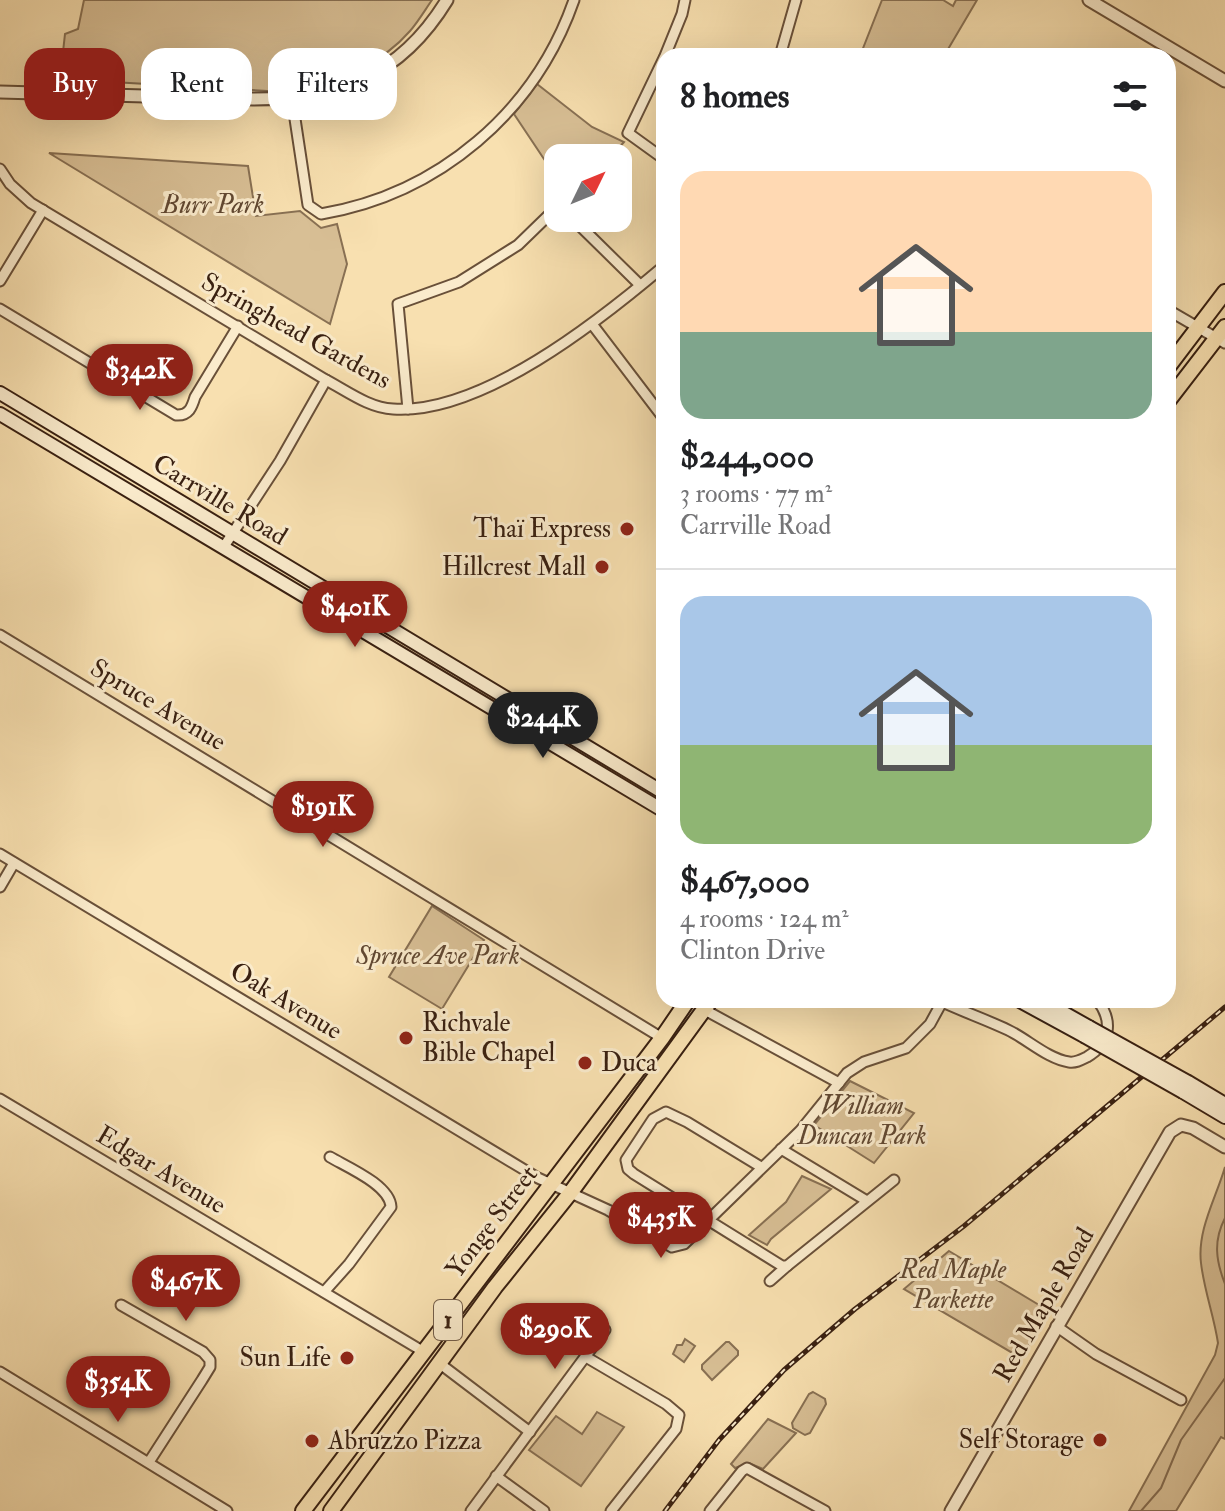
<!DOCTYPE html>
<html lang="en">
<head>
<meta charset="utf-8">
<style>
	:root { --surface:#fff; --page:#f2f2f2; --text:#202124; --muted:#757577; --line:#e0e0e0; --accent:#8f2418 }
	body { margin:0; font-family:"IM FELL Double Pica",serif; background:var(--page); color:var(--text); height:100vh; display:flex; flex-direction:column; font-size:30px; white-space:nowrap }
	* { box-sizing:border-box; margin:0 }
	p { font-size:26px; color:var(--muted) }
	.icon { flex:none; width:44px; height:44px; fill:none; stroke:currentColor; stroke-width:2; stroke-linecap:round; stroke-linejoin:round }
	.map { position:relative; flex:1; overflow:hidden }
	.panel { position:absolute; left:656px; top:48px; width:520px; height:960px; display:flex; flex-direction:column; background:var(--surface); border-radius:24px; box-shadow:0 8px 32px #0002 }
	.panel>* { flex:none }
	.guide { position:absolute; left:24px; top:48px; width:512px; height:72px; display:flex; gap:16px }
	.needle { width:52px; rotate:47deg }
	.buttons { position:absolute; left:544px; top:144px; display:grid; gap:16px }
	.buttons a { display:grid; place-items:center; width:88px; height:88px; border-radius:16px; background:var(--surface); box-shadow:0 8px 32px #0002; font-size:40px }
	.price { position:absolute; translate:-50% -68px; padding:0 18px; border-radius:28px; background:var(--accent); color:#fff; font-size:26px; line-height:52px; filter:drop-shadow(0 2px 4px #0008) }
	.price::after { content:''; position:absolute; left:50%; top:48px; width:24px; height:18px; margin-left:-12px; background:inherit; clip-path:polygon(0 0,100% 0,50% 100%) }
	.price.current { background:#222; color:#fff }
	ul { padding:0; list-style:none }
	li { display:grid; align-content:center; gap:16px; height:424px; padding:0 24px }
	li+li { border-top:2px solid var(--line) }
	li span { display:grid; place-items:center; height:248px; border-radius:24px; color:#555 }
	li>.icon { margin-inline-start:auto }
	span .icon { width:144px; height:144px; fill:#fffc; stroke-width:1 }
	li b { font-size:34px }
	h2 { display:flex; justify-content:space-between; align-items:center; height:96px; padding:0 24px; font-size:34px }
	.pill { padding:0 28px; border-radius:24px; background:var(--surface); box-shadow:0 8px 32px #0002; font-size:28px; line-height:72px }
	.pill.current { background:var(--accent); color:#fff }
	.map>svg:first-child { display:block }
	.green { fill:#d8bf95; stroke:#887053; stroke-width:2 }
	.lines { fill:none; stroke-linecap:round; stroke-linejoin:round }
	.stream { stroke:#856c50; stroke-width:2 }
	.minor-casing { stroke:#695039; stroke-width:13 }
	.tertiary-casing { stroke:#695039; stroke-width:15 }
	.secondary-casing { stroke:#392011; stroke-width:16 }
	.primary-casing { stroke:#392011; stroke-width:18 }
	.minor { stroke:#faebcc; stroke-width:9 }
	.tertiary { stroke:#faebcc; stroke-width:11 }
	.secondary { stroke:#faebcc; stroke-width:12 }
	.primary { stroke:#f8e0b0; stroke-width:14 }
	.rail-casing { stroke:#392011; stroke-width:5 }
	.rail { stroke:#faebcc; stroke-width:2; stroke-dasharray:6; stroke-linecap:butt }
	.secondary-bridge-casing { stroke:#392011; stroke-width:16; stroke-linecap:butt }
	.secondary-bridge { stroke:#faebcc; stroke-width:12 }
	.poi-dot { fill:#8f2418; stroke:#faebcc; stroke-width:3 }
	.labels { text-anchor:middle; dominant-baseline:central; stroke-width:6; stroke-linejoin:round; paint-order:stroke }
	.shield { fill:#faebcc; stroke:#735d49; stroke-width:2 }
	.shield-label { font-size:24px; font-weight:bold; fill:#392011 }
	.park-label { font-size:26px; font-style:italic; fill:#614832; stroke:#faebcc }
	.street-label { font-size:26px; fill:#392011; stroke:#faebcc }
	.poi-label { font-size:26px; fill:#392011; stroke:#faebcc; text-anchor:end }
</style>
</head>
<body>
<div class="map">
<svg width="1225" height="1511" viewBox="0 0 1225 1511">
	<rect width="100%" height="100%" fill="#f8e0b0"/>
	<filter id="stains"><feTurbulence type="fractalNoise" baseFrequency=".0025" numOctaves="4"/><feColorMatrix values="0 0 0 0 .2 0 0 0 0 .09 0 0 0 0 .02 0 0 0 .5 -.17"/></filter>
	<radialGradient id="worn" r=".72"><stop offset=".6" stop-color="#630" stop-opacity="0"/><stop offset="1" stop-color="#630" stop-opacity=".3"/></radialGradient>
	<!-- green -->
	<g class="green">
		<path d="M84,0H432C425,10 418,22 410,31C379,67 331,84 286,92L60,79L65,34L78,29Z"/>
		<path d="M882,0H943L953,6L956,0H977L944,56H860Z"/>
		<path d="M537,84L592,127L624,142L610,158H558V180L514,114Z"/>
		<path d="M49,153L248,166L256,216L300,211L321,228L337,224L347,264L330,324Z"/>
		<path d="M432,906L484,940L442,1009L389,977Z"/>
		<path d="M850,1081L914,1113L874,1163L814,1125Z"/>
		<path d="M1225,1167V1439L1221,1437L1176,1511H1129L1215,1355L1218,1343C1214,1316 1204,1290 1201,1263C1197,1230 1216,1198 1225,1167Z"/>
		<path d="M802,1176L831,1189L771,1239L767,1245L749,1235L786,1202Z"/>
		<path d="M949,1251L1049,1311L1021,1358L904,1289Z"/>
		<path d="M685,1339L695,1346L684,1362L673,1354L677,1345H682Z"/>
		<path d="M726,1342H729L738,1351V1355L712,1380L702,1369V1365Z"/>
		<path d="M813,1392L825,1399L826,1404L810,1433L805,1435L793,1428L792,1423L809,1394Z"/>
		<path d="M597,1412L624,1427L581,1486L529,1450L556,1416L582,1434Z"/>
		<path d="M768,1419L796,1433L763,1469L749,1463L735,1468L731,1464Z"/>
	</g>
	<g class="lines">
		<!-- stream -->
		<g class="stream">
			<path d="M1225,1218C1213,1241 1216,1261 1225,1284"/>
			<path d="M1141,1511L1161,1488L1181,1440L1225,1378"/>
		</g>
		<!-- minor casing -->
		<g class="minor-casing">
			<g id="minor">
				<path d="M665,56L682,14L685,0"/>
				<path d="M780,56L796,0"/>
				<path d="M664,58L628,133L664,159"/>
				<path d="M292,99L308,205L321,214C439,194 535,112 574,0"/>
				<path d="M0,169L10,184L31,203L326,380C347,391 369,408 393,409C481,415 599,321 664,266"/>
				<path d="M572,218L640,285"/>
				<path d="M0,281L43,210"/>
				<path d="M0,309L176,415C189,416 192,407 195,397L238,326"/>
				<path d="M1168,310L1225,343"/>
				<path d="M592,324L662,416"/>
				<path d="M408,409L398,304L459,282L518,245L552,212L558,210"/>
				<path d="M223,548L280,461L326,380"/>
				<path d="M0,635L662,1038"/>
				<path d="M0,854L538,1178L608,1210L672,1247L684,1244L800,1131L847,1073L864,1062L906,1048L930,1024L942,1002"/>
				<path d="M0,887L14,863"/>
				<path d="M938,1000C961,1011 985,1019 1008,1030C1027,1039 1048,1059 1069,1062C1076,1063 1081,1060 1087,1057C1110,1044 1114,1021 1097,1000"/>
				<path d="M703,1009L839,1083"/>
				<path d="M0,1099L424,1352"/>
				<path d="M781,1149L867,1201"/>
				<path d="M761,1167L687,1122L666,1112L653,1119L626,1160L628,1169L634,1174L782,1266H787L894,1180"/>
				<path d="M770,1281L787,1266"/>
				<path d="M324,1292L349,1264L391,1207C390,1185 347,1167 330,1157"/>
				<path d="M121,1305L203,1352L210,1360V1367L202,1380L149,1462"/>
				<path d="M1056,1326L1096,1354L1181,1400"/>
				<path d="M586,1357L666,1404L679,1415L676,1429L611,1511"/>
				<path d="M439,1363L530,1432"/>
				<path d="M0,1372L227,1511"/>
				<path d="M496,1476L544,1511"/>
				<path d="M471,1511L605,1330"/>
				<path d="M710,1511L742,1471L747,1468L825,1511"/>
			</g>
		</g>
		<!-- tertiary casing -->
		<g class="tertiary-casing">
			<g id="tertiary">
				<path d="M1089,0L1225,81"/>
				<path d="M0,92L253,99C338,99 400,77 447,0"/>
				<path d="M951,1511L1170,1132L1181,1125L1193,1128L1225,1147"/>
			</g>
		</g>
		<!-- secondary casing -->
		<g class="secondary-casing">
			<g id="secondary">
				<path d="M0,393L664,793"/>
				<path d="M0,414L664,811"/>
				<path d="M1018,1000L1084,1036"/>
				<path d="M1041,1000L1089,1027"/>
				<path d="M1188,1082L1225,1104"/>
				<path d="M1183,1092L1225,1117"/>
			</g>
		</g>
		<!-- primary casing -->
		<g class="primary-casing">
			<g id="primary">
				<path d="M1168,367L1225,292"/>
				<path d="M1168,401L1225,327"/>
				<path d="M303,1511L662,1038L688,1000"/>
				<path d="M331,1511L495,1287L571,1192L711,1000"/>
			</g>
		</g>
		<!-- minor -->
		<use href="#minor" class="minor"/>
		<!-- tertiary -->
		<use href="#tertiary" class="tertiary"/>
		<!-- secondary -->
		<use href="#secondary" class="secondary"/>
		<!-- primary -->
		<use href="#primary" class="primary"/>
		<!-- rail casing -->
		<g class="rail-casing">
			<path id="rail" d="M665,1511L719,1440L784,1370L855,1309L964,1226L1225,1007"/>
		</g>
		<!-- rail -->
		<use href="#rail" class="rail"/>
		<!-- secondary-bridge casing -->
		<g class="secondary-bridge-casing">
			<g id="secondary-bridge">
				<path d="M1089,1027L1188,1082"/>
				<path d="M1084,1036L1183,1092"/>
			</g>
		</g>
		<!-- secondary-bridge -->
		<use href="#secondary-bridge" class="secondary-bridge"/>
	</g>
	<!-- markers -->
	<g class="poi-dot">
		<circle cx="627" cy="529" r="8"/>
		<circle cx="602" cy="567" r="8"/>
		<circle cx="406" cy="1038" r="8"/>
		<circle cx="585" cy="1063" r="8"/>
		<circle cx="347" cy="1358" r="8"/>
		<circle cx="1100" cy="1440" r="8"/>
		<circle cx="312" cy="1441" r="8"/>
	</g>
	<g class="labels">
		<!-- shield labels -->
		<rect class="shield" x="434" y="1300" width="28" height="40" rx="6"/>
		<g class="shield-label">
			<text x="448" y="1320">1</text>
		</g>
		<!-- park labels -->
		<g class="park-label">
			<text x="213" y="205">Burr Park</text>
			<text x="438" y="956">Spruce Ave Park</text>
			<text x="862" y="1106">William<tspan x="862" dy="30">Duncan Park</tspan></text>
			<text x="953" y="1270">Red Maple<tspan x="953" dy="30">Parkette</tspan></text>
		</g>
		<!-- street labels -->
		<g class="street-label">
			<text transform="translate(296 331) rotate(29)">Springhead Gardens</text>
			<text transform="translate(220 500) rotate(31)">Carrville Road</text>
			<text transform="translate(158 705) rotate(31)">Spruce Avenue</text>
			<text transform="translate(286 1001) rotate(31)">Oak Avenue</text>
			<text transform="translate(161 1170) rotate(31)">Edgar Avenue</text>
			<text transform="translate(492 1222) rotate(-53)">Yonge Street</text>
			<text transform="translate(1044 1305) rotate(-60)">Red Maple Road</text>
		</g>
		<!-- poi labels -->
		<g class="poi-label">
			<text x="611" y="529">Thaï Express</text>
			<text x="586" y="567">Hillcrest Mall</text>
			<text x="422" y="1023" text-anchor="start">Richvale<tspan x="422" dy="30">Bible Chapel</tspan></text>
			<text x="601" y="1063" text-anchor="start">Duca</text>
			<text x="331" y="1358">Sun Life</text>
			<text x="1084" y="1440">Self Storage</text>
			<text x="328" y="1441" text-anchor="start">Abruzzo Pizza</text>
		</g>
	</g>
	<rect width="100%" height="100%" filter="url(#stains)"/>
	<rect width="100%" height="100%" fill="url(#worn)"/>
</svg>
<div class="buttons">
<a><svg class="needle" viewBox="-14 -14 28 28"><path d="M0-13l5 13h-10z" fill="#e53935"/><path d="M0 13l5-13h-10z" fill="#757577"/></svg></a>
</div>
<b class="price" style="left:140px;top:412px">$342K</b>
<b class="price" style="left:355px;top:649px">$401K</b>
<b class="price current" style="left:543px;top:760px">$244K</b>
<b class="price" style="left:323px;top:849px">$191K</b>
<b class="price" style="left:661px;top:1260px">$435K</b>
<b class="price" style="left:186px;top:1323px">$467K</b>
<b class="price" style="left:555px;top:1371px">$290K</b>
<b class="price" style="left:118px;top:1424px">$354K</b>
<div class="guide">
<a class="pill current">Buy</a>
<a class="pill">Rent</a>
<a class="pill">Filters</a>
</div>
<section class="panel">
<h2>8 homes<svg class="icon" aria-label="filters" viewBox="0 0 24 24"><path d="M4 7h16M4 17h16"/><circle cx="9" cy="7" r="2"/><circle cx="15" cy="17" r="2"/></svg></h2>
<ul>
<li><span style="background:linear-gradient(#ffd9b3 65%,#7fa58c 0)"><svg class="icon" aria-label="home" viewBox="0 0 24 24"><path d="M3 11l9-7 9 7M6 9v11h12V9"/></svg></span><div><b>$244,000</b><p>3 rooms · 77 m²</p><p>Carrville Road</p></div></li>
<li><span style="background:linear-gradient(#a9c7e8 60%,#8fb573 0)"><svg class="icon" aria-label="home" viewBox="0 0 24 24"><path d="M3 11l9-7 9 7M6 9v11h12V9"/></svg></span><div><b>$467,000</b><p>4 rooms · 124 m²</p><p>Clinton Drive</p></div></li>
</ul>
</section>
</div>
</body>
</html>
